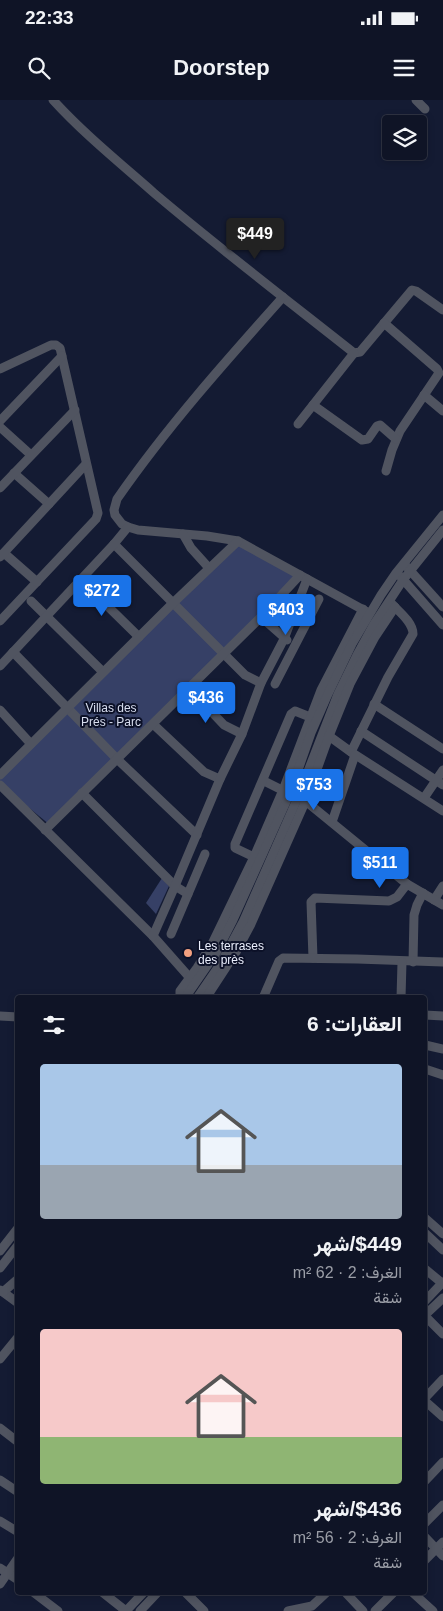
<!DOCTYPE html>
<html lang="ar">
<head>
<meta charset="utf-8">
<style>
	:root { --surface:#0f1426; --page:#181d2e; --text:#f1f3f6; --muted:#9b9ea7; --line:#2f3343; --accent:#1a73e8 }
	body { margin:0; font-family:Helvetica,Vazirmatn,sans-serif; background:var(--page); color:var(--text); direction:rtl; height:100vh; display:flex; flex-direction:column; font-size:19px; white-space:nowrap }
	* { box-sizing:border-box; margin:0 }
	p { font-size:16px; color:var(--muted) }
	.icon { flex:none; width:28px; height:28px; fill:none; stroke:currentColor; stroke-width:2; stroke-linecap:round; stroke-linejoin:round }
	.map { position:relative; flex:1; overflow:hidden; direction:ltr }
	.drawer { position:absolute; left:15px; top:895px; width:412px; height:600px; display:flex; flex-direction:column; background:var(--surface); border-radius:5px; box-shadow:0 2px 8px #0003,0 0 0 1px var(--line); direction:rtl }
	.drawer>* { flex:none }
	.fabs { position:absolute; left:382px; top:15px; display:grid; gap:10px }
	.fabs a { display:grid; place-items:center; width:45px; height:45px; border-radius:5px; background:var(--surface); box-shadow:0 2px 8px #0003,0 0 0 1px var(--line); font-size:25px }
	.price { position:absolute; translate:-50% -42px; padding:0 11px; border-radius:5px; background:var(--accent); color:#fff; font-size:16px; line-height:32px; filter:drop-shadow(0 1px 2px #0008) }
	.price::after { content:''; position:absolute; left:50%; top:30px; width:15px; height:11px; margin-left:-8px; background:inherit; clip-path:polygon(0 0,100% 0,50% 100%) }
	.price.active { background:#222; color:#fff }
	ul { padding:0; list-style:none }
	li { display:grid; align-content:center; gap:10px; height:265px; padding:0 25px }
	li span { display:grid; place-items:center; height:155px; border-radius:5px; color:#555 }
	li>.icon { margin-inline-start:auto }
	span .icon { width:90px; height:90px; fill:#fffc; stroke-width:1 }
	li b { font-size:21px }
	h2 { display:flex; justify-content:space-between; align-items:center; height:60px; padding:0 25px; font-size:21px }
	.status { display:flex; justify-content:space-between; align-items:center; height:35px; padding:0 25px; background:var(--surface); direction:ltr }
	.status svg { height:14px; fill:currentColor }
	header { display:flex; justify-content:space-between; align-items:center; height:65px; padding:0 25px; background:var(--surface); font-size:22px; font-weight:700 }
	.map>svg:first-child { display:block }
	.green { fill:#364066 }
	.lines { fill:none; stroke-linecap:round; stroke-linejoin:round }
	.minor { stroke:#505460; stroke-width:9 }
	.poi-dot { fill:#f2a080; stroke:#0c1128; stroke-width:2 }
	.labels { text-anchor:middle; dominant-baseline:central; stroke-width:4; stroke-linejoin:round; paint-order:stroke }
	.park-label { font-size:12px; fill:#d8deef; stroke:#0c1128 }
	.poi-label { font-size:12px; fill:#ebeffd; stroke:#0c1128; text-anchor:start }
</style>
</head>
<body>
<div class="status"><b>22:33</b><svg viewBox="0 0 49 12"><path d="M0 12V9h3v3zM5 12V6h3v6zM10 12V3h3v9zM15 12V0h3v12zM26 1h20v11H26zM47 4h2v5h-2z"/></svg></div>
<header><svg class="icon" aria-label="menu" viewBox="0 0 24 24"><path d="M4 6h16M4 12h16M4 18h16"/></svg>Doorstep<svg class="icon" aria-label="search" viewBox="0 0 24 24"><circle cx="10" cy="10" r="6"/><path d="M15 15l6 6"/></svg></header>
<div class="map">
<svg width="443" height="1511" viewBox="0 0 443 1511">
	<rect width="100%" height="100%" fill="#141b33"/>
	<!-- green -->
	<g class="green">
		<path d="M238,441L300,475L50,725L0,684V675Z"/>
		<path d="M162,778L169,786L156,814L146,803Z"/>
	</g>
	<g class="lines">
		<!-- minor -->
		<g class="minor">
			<path d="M53,0C84,34 120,63 154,93C219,148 287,200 354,253L360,252L412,190L416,191L443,210"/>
			<path d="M416,0L425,9"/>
			<path d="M283,197C225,262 167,327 117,399L114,410L115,415L122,424L128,427L138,430L207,436L238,441L369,513"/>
			<path d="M384,223L437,269L439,273L400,331L392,350L386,371"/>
			<path d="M0,269L51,245H56L60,248L98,413L96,419L0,521"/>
			<path d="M424,295L443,311"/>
			<path d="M313,305L362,340L368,339L377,326L380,325L396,339"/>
			<path d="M0,321L62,256"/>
			<path d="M298,324L354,253"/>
			<path d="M0,327L31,355"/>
			<path d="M14,373L49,404"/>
			<path d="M0,388L75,310"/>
			<path d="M183,434L191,448L209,468"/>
			<path d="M114,444L245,575L261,583"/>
			<path d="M4,453L37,482"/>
			<path d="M0,457L86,364"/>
			<path d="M406,466L443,507"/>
			<path d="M400,476L443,525"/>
			<path d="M81,480L139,537"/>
			<path d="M31,501L103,572"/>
			<path d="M261,517L287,540"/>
			<path d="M13,552L117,659L197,735"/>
			<path d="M0,566L114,444L128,427"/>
			<path d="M275,584L319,499"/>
			<path d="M189,588L224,625L242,634"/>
			<path d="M374,604L443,649"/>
			<path d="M0,610L31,644"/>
			<path d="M153,624L204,672L220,679"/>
			<path d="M361,631L443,685"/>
			<path d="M329,636L351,652L388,577L413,534C413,522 398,511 391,503"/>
			<path d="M351,652L443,711"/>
			<path d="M0,675L173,503L238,441"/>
			<path d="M264,681L288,693"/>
			<path d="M0,685L153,836L190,878"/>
			<path d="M82,693L175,786L188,794"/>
			<path d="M424,698L443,670"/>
			<path d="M303,699L407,784"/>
			<path d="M332,722L355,655"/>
			<path d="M45,730L261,517L300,475"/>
			<path d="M254,757L235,748V744L291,614L295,611L310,617"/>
			<path d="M434,800L443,786"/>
			<path d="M171,834L205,754"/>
			<path d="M153,836L175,786L220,679L242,634L261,583L284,539L307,479"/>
			<path d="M313,858L311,802L315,798L389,801L397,797L407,784L443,805"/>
			<path d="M413,862L414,815L417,805L423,793"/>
			<path d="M180,898V891L197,868L212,844L254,757L283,690L321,590L363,509"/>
			<path d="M185,898L216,853L233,820L290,693L311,633L328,594L352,544L381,495L396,473L443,415"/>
			<path d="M197,898L221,863L243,822L298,697L338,594L357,555L374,524L403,480L443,430"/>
			<path d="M206,898L236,852L251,824L306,700L329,636L350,584L375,537L395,507"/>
			<path d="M263,898L279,861L283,858L357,859L443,862"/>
			<path d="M401,898L402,862"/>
			<path d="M425,915L443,916"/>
			<path d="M0,916L18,917"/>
			<path d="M425,945L443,949"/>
			<path d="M425,969L443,975"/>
			<path d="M425,1118L443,1134"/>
			<path d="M425,1133L443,1150"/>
			<path d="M0,1151L18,1128"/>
			<path d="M0,1168L18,1145"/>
			<path d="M425,1169L442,1183"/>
			<path d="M0,1190L18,1203"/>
			<path d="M3,1192L18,1179"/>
			<path d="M425,1201L443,1182"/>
			<path d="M425,1215L443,1198"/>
			<path d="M425,1216L443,1234"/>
			<path d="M0,1259L18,1237"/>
			<path d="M425,1298L443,1279"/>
			<path d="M425,1301L443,1317"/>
			<path d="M0,1328L18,1342"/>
			<path d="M0,1380L18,1392"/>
			<path d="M425,1381L443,1362"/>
			<path d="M0,1421L18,1432"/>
			<path d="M425,1423L443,1405"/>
			<path d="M425,1437L443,1456"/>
			<path d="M425,1460L443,1442"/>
			<path d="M0,1468L18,1480"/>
			<path d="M0,1484L18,1458"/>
			<path d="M33,1492L58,1511"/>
			<path d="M102,1492L126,1511L144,1492"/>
			<path d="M185,1492L204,1511"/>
			<path d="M345,1492L363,1511"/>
			<path d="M412,1492L433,1511"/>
			<path d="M140,1511L158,1492"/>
			<path d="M288,1511L312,1506L327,1492"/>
			<path d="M375,1511L394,1492"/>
		</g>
	</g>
	<!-- markers -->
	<circle class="poi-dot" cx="188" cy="853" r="5"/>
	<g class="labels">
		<!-- park labels -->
		<g class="park-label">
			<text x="111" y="608">Villas des<tspan x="111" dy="14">Prés - Parc</tspan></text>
		</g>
		<!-- poi labels -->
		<g class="poi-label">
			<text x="198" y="846">Les terrases<tspan x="198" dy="14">des près</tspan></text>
		</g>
	</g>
</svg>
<div class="fabs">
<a><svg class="icon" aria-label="layers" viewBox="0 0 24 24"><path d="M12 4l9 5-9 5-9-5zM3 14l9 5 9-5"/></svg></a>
</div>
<b class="price active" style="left:255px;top:160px">$449</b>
<b class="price" style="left:102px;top:517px">$272</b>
<b class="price" style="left:286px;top:536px">$403</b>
<b class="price" style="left:206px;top:624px">$436</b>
<b class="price" style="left:314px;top:711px">$753</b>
<b class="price" style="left:380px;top:789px">$511</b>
<section class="drawer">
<h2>العقارات: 6<svg class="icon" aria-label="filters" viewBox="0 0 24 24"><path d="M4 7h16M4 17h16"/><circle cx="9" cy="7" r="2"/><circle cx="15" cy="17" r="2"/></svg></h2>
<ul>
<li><span style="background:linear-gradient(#a9c7e8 65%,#9aa5b1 0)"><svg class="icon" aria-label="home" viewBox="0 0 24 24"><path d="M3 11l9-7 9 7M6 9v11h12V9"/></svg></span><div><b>$449/شهر</b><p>الغرف: 2 · 62 m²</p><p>شقة</p></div></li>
<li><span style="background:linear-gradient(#f6c9c9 70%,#8fb573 0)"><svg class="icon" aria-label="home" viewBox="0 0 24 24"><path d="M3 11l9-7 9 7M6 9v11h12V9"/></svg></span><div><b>$436/شهر</b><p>الغرف: 2 · 56 m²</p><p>شقة</p></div></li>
</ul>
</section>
</div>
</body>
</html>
